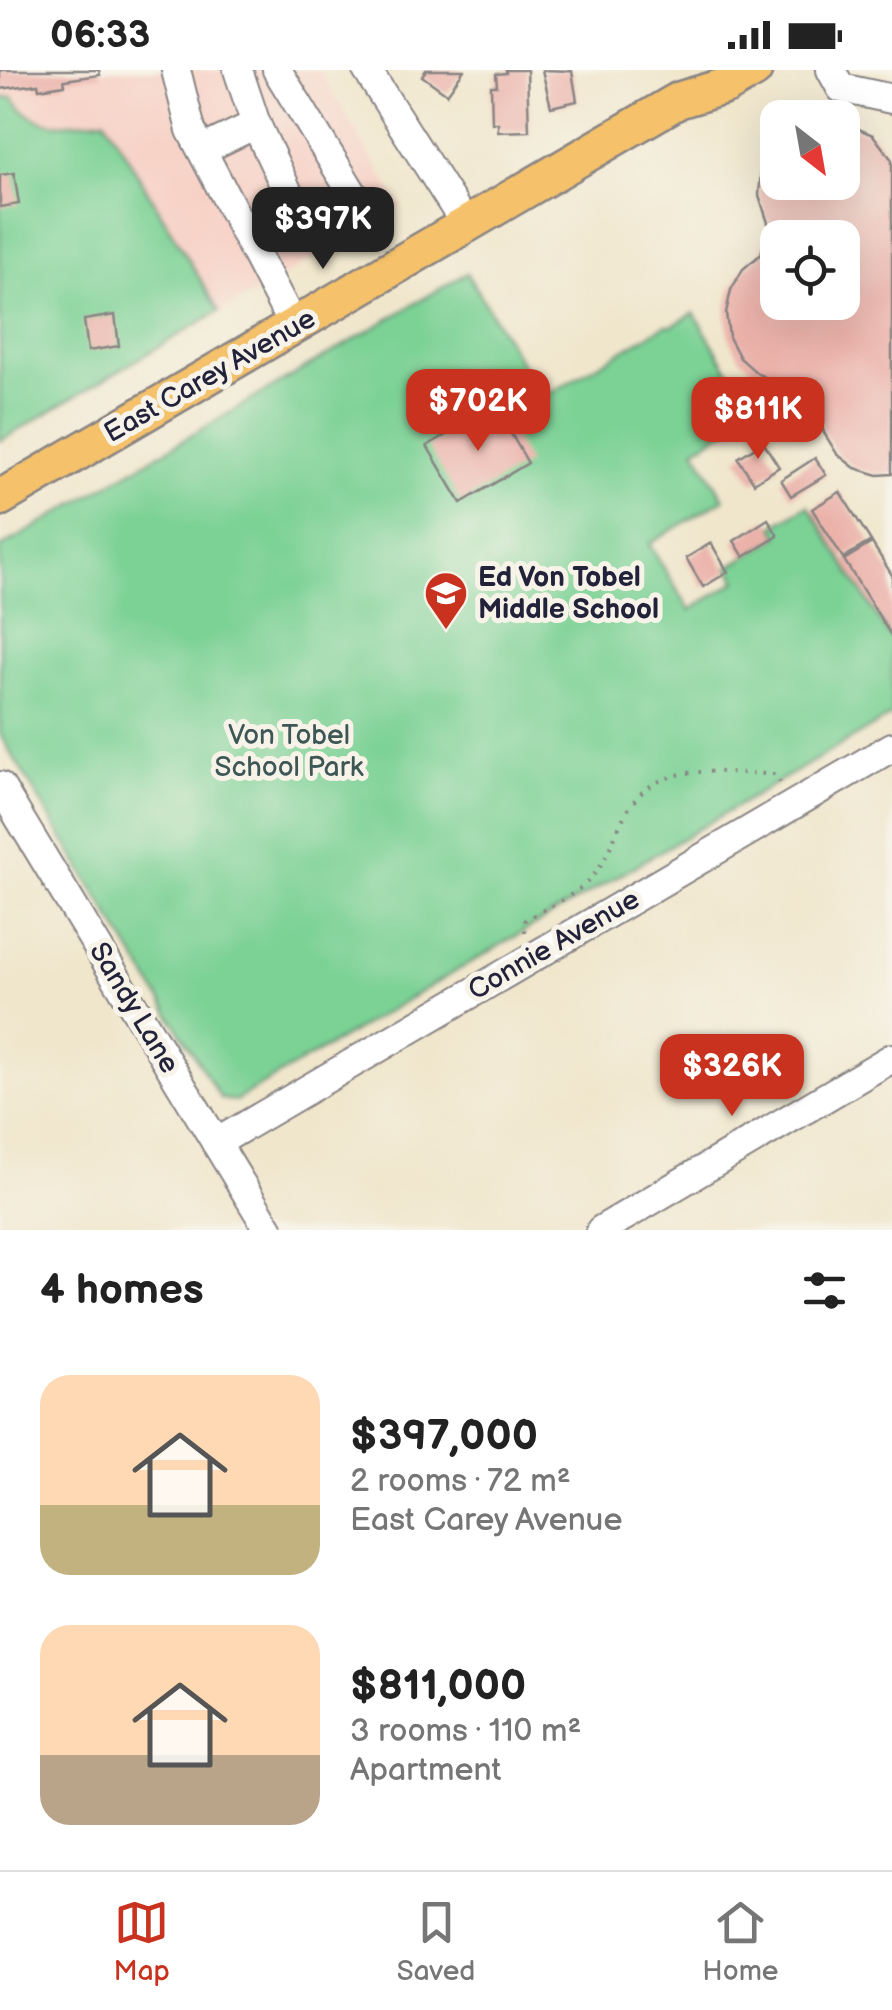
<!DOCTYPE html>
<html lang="en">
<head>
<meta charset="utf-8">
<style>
	:root { --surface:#fff; --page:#f2f2f2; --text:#222; --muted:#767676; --line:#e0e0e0; --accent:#c8321e }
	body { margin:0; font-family:"Balsamiq Sans",sans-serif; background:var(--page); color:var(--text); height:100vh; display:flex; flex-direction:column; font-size:38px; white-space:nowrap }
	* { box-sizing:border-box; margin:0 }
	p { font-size:32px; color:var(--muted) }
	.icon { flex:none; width:55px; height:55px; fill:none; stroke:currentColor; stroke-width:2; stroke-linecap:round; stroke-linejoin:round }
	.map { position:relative; height:1160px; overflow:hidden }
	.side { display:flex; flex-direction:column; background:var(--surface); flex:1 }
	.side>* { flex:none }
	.needle { width:65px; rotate:149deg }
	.tools { position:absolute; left:760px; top:30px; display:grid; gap:20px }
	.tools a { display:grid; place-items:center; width:100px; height:100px; border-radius:20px; background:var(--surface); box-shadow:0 10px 40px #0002; font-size:50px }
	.price { position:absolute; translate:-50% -85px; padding:0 22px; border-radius:20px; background:var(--accent); color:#fff; font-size:32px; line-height:65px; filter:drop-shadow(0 2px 5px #0008) }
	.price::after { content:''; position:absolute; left:50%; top:60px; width:30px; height:22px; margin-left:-15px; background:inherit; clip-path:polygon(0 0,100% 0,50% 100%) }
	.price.selected { background:#222; color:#fff }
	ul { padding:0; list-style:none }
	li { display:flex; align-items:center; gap:30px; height:250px; padding:0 40px }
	li span { display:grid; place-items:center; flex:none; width:280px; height:200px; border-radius:30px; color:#555 }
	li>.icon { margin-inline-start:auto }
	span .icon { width:120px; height:120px; fill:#fffc; stroke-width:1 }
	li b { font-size:42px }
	h2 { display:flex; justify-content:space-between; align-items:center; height:120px; padding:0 40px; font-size:42px }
	.status { display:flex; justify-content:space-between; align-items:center; height:70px; padding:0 50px; background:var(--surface); direction:ltr }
	.status svg { height:28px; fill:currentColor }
	.tabs { display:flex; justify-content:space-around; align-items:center; height:140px; border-top:2px solid var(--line); background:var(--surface); font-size:28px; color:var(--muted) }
	.tabs a { display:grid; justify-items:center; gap:5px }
	.tabs .selected { color:var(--accent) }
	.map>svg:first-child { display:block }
	.built { fill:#f7d1c6 }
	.green { fill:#7cd195; stroke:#4f7a68; stroke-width:2.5 }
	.building { fill:#ebb2aa; fill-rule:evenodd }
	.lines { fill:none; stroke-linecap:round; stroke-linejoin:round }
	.minor-casing { stroke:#898484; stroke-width:32 }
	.major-casing { stroke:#898484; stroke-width:40 }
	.path { stroke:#898484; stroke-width:4; stroke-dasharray:2.5 8; stroke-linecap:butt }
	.minor { stroke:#fff; stroke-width:28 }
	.major { stroke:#f5c16b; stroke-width:35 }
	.labels { text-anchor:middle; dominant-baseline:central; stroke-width:10; stroke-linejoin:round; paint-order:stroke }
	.street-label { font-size:28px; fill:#22223b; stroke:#f7f3e8 }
	.poi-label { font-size:28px; font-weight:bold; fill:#22223b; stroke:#f7f3e8; text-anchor:start }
	.park-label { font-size:28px; fill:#3d5756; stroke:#f7f3e8 }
</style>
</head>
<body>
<div class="status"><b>06:33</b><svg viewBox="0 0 49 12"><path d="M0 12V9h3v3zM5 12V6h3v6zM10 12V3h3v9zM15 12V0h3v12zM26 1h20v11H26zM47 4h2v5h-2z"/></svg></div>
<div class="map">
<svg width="892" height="1160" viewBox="0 0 892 1160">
	<rect width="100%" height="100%" fill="#f7f3e8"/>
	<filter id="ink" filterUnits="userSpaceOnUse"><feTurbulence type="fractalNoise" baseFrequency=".01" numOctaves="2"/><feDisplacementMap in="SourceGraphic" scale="20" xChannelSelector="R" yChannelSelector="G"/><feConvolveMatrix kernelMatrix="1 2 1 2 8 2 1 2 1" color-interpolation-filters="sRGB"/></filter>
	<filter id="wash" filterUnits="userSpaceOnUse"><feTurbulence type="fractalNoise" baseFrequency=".0048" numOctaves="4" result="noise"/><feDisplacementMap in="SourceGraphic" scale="40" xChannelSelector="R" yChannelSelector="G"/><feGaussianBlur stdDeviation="2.25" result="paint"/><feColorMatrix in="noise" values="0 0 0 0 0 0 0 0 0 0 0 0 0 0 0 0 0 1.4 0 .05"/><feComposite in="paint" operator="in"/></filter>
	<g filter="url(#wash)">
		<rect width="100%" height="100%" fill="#f0e6cc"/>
		<!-- built -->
		<path class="built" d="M0,0H319L401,137L0,371Z"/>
		<!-- green -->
		<g class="green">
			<path d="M12,27C38,64 66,53 105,49L219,241L0,371V29Z"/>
			<path d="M467,203L542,328L666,255L672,256L694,243L754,343L695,379L724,429L649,474L690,540L737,511L729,497L779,466L774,456L808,435L889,566L892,565V645L235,1031L221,1029L0,665V478Z"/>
		</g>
		<g id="blocks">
			<!-- building -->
			<g class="building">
				<path d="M0,0H99L100,5L64,10L65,15L39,19L38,14L0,19Z"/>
				<path d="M426,0H464L447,24L422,6Z"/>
				<path d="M506,0H527L529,61L498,62V53H492L491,16H497L496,4L506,3Z"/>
				<path d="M542,0L572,1L577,31L551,37Z"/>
				<path d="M842,52L873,65L892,90V404L878,405L855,398L837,384L824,363L818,340L820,322L813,315L779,314L758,304L740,288L729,267L726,243L731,220L743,199L761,184L769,156L759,125L761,101L771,80L778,73V112H842ZM778,168H842V232H778Z"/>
				<path d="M14,103L19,134L0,137V105Z"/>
				<path d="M115,245L119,276L88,281L84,250Z"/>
				<path d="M495,336L528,393L461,433L427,376Z"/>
				<path d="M763,372L779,397L754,413L738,388Z"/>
				<path d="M815,388L826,405L791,426L781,410Z"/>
				<path d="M840,422L871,471L843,488L812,439Z"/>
				<path d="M768,449L778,466L744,487L734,471Z"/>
				<path d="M711,473L728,502L703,517L686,488Z"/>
				<path d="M872,473L892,505V567L844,490Z"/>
			</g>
		</g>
	</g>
	<g filter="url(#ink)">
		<use href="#blocks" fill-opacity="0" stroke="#898484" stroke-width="2.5"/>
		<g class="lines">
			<!-- minor casing -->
			<g class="minor-casing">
				<g id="minor">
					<path d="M176,0L191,60L294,257"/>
					<path d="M238,0L256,54"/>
					<path d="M367,0L466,155"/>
					<path d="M831,0L841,18L892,29"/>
					<path d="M202,80L256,54L303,155L353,124L277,0"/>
					<path d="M0,716L269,1160"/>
					<path d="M216,1073L892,677"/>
					<path d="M601,1160L892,988"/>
				</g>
			</g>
			<!-- major casing -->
			<g class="major-casing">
				<path id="major" d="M0,428L679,30L726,16L754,0"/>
			</g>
			<!-- path -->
			<path class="path" d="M525,862V850C544,839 568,829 584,815C625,779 611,718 682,704C708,699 747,704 775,704L781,714"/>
			<!-- minor -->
			<use href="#minor" class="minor"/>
			<!-- major -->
			<use href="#major" class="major"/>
		</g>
	</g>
	<!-- icons -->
	<defs>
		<g id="school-pin" transform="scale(2.25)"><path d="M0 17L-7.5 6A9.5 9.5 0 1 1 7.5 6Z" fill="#c8321e" stroke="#f7f3e8"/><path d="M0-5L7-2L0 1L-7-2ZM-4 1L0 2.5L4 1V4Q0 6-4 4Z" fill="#fff"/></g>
	</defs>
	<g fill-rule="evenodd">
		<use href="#school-pin" x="446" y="523"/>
	</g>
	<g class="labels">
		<!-- street labels -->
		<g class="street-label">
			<text transform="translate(210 306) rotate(-30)">East Carey Avenue</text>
			<text transform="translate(554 875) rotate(-30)">Connie Avenue</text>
			<text transform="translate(134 938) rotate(59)">Sandy Lane</text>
		</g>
		<!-- poi labels -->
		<g class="poi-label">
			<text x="478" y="507">Ed Von Tobel<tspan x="478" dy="32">Middle School</tspan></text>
		</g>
		<!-- park labels -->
		<g class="park-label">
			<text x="289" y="665">Von Tobel<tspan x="289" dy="32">School Park</tspan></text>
		</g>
	</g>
</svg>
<div class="tools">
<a><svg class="needle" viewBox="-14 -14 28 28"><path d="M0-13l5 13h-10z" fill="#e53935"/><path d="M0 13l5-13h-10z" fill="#767676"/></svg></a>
<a><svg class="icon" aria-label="locate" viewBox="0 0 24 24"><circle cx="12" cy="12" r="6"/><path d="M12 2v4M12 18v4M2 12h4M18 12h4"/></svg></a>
</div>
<b class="price selected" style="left:323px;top:202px">$397K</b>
<b class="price" style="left:478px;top:384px">$702K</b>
<b class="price" style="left:758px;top:392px">$811K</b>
<b class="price" style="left:732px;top:1049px">$326K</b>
</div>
<section class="side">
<h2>4 homes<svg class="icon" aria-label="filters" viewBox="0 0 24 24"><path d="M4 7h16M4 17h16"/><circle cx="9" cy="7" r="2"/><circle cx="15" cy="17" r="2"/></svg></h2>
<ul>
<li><span style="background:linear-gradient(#ffd9b3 65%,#c2b280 0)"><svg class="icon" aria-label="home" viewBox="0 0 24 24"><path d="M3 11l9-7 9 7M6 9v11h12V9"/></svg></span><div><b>$397,000</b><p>2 rooms · 72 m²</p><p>East Carey Avenue</p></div></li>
<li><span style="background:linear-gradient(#ffd9b3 65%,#b9a48a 0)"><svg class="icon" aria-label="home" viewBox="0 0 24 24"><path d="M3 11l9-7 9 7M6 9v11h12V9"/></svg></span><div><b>$811,000</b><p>3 rooms · 110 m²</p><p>Apartment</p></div></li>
</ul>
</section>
<nav class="tabs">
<a class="selected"><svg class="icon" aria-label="map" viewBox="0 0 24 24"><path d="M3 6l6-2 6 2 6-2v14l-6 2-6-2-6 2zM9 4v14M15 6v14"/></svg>Map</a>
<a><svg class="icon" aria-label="saved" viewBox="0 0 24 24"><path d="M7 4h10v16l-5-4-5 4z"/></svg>Saved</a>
<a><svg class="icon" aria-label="home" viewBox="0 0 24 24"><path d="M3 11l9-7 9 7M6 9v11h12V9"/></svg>Home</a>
</nav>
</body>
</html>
